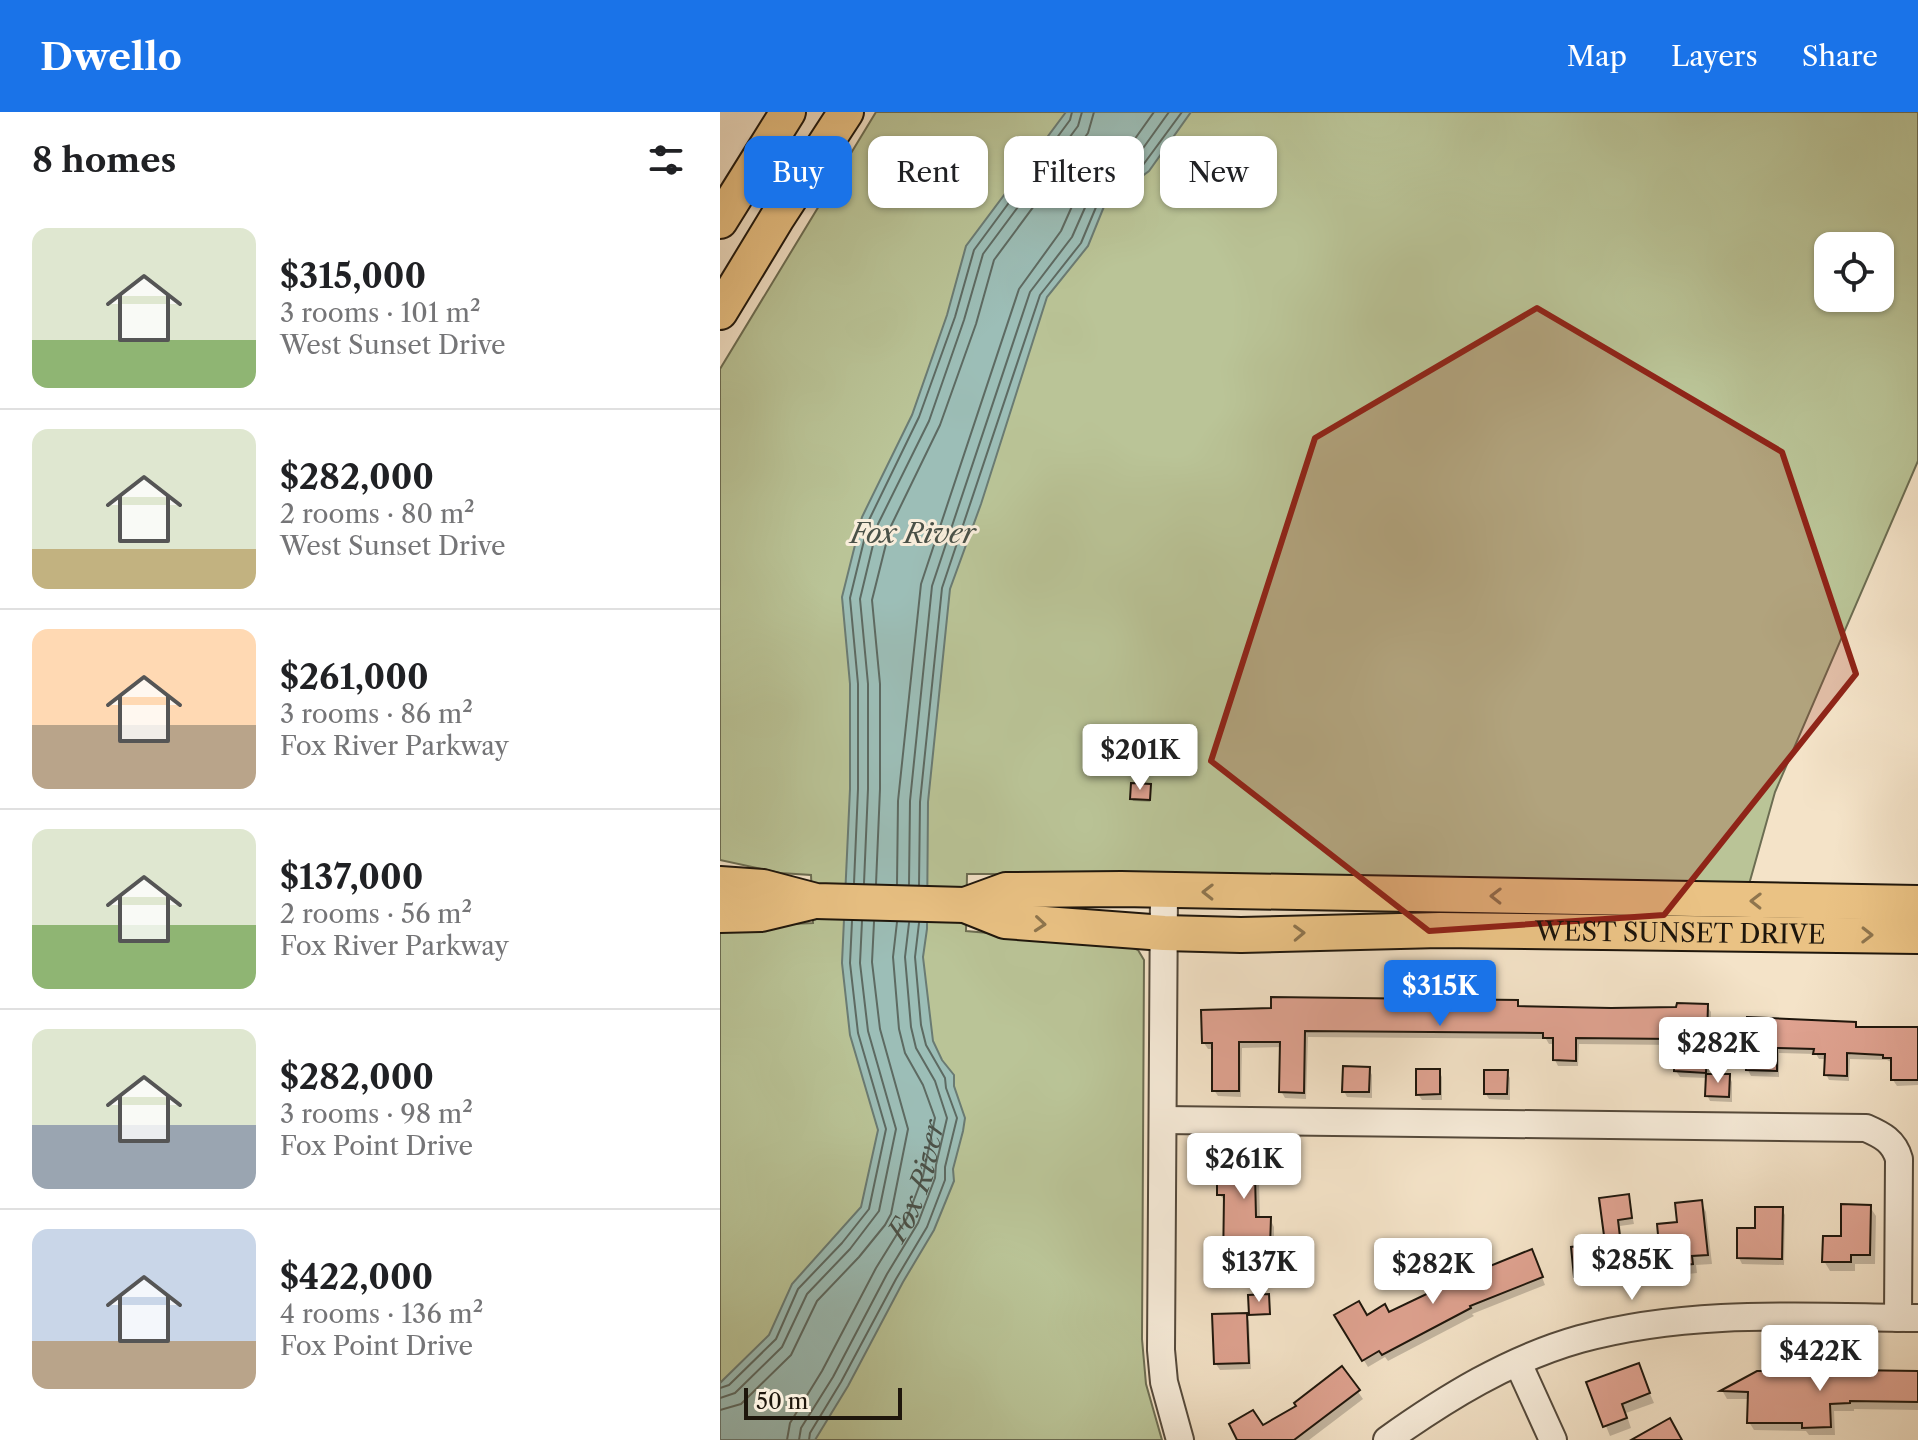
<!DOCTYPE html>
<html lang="en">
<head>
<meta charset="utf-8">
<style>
	:root { --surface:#fff; --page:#f6f6f6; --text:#202124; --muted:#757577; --line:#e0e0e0; --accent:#1a73e8 }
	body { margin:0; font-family:"Libre Caslon Text",serif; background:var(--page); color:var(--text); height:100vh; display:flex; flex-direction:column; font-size:30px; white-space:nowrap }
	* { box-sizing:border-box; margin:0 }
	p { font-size:26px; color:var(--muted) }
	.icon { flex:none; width:44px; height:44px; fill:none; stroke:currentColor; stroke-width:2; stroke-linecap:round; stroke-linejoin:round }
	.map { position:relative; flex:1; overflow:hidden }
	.drawer { display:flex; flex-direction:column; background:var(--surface); width:720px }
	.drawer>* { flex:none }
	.banner { position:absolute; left:24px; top:24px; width:760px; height:72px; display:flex; gap:16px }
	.buttons { position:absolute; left:1094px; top:120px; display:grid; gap:16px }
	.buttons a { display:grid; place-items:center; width:80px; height:80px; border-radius:16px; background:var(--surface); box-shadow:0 2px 6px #0004; font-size:40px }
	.scale { position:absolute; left:24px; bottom:20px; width:158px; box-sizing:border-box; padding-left:8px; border:4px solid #1e160c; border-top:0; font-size:22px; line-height:28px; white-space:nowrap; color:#1e160c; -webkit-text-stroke:6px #f8eddb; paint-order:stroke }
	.price { position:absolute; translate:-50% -68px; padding:0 18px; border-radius:8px; background:#fff; color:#222; font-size:26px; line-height:52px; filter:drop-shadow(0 2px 4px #0008) }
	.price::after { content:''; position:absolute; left:50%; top:48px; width:24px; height:18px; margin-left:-12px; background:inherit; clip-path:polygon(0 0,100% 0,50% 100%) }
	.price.on { background:var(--accent); color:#fff }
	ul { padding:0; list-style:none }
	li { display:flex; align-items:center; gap:24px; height:200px; padding:0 32px }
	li+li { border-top:2px solid var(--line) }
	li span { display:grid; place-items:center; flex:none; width:224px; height:160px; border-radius:16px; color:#555 }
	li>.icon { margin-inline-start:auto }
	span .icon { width:96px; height:96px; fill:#fffc; stroke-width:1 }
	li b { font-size:34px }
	h2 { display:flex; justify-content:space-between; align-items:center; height:96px; padding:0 32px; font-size:34px }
	.chip { padding:0 28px; border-radius:16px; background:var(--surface); box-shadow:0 2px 6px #0004; font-size:28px; line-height:72px }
	.chip.on { background:var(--accent); color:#fff }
	header { display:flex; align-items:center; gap:48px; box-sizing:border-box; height:112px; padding:0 40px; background:var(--accent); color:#fff }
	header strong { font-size:38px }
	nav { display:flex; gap:44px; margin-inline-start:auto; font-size:28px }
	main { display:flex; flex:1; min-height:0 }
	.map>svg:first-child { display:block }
	.green { fill:#bac497; stroke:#6c6d52; stroke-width:2; fill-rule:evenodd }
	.water { fill:#9cbeb7; stroke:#6a7b73; stroke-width:2 }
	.shadow { fill:#0003 }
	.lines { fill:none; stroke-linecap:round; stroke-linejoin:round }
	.shore { stroke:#5d6a62; stroke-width:2 }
	.building { fill:#dfa290; stroke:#1e160c; stroke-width:2 }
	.minor-casing { stroke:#54493b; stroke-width:30 }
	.major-casing { stroke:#1e160c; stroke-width:38 }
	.minor { stroke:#f8eddb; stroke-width:26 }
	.major { stroke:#eac284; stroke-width:34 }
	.oneway { stroke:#8e754e }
	.marked { fill:#8f2418; fill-opacity:0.2; stroke:#8f2418; stroke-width:6; stroke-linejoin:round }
	.labels { text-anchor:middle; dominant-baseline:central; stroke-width:6; stroke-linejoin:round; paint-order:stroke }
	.street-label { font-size:26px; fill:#1e160c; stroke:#f8eddb }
	.water-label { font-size:28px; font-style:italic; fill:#4a5148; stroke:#f8eddb }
</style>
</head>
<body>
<header>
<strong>Dwello</strong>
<nav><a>Map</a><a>Layers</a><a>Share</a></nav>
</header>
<main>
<section class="drawer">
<h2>8 homes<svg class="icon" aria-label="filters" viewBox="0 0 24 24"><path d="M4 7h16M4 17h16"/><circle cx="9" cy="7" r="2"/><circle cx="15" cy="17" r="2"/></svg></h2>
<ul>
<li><span style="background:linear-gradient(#dfe7d0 70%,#8fb573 0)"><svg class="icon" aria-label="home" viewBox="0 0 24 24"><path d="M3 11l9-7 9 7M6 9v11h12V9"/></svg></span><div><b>$315,000</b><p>3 rooms · 101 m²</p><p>West Sunset Drive</p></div></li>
<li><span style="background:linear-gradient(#dfe7d0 75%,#c2b280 0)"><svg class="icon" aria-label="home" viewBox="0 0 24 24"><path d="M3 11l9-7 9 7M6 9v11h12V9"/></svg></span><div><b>$282,000</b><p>2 rooms · 80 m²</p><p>West Sunset Drive</p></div></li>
<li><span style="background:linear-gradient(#ffd9b3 60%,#b9a48a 0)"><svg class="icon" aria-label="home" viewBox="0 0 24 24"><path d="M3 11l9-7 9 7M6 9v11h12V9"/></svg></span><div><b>$261,000</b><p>3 rooms · 86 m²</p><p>Fox River Parkway</p></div></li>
<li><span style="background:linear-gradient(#dfe7d0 60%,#8fb573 0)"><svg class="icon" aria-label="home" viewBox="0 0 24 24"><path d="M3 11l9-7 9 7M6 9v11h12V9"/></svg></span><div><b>$137,000</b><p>2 rooms · 56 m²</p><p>Fox River Parkway</p></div></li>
<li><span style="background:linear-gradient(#dfe7d0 60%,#9aa5b1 0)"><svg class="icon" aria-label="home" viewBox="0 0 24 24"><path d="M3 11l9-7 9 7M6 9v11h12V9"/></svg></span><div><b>$282,000</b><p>3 rooms · 98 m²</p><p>Fox Point Drive</p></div></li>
<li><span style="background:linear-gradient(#c9d6e8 70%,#b9a48a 0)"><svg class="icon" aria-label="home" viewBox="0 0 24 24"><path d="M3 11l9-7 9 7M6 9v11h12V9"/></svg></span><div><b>$422,000</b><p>4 rooms · 136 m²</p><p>Fox Point Drive</p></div></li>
</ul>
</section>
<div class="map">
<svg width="1198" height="1328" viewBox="0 0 1198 1328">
	<rect width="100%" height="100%" fill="#f4e3c8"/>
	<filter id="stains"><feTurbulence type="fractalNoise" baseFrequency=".0025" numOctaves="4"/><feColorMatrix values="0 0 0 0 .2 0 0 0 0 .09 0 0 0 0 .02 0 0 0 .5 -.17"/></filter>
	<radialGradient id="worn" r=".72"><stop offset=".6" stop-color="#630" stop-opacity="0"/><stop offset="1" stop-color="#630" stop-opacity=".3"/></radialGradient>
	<!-- green -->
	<path class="green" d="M156,0H1198V349L1055,680L1028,776L444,762H247L246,819L407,833L418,838L424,848L422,1227L426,1272L442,1328H0V815L93,811L91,763L60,761L0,748V257ZM1108,134H1160V186H1108Z"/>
	<!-- water -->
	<path class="water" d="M346,0H471L429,59L385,92L368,134L327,185L261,392L230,477L208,690L207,817L203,845L213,929L222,948L234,963V974L245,1006L243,1019L233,1057L234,1069L214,1118L183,1170L128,1274L95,1328H0V1271L49,1223L72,1172L141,1095L158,1018L130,923L122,851L130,677V572L122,485L142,405L192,303L227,203L246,134Z"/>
	<!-- shadow -->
	<g class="shadow">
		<path d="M430,674V690L413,689L412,687Z"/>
		<path d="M797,890L800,896L891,898L987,894L991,900L989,964H1009L1012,970V990L990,989L987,983L988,966L960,965L956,959L957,933L859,932L858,954H838L835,948V932H829L826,927L588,925L586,987L565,986L561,979L562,935L522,936L521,985L498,984L494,978V937H488L484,931Z"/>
		<path d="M1029,907L1135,912L1138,917H1198V973L1177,974L1173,968V951L1167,948L1130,947L1129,969L1109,968L1106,962V947H1099L1096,942L1059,941V965L1031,964L1028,958Z"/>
		<path d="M649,957L652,963V986L627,985L624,979Z"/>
		<path d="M719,959L722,965V988H702L698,982Z"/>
		<path d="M787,960L790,966V988L769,987L766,982Z"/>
		<path d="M556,1036L561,1044L562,1069L539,1070L540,1107H550L554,1115V1142H531V1163L510,1162L505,1155L506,1090L499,1082Z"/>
		<path d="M908,1084L914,1112L900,1114L907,1165L860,1170L856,1164L888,1133Z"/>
		<path d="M981,1090L986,1100L992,1152L976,1153L977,1161L949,1164L943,1154L959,1112Z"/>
		<path d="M1150,1095L1156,1104L1155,1152H1135V1159H1110L1104,1149Z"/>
		<path d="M1062,1097L1065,1103L1064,1153L1022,1152L1019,1146L1037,1118Z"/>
		<path d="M815,1147L825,1173L752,1202L754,1204L668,1249L665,1245L648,1255L617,1204L646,1206L668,1202Z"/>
		<path d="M526,1203L529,1209L531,1257L500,1258L496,1252Z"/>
		<path d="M918,1254L934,1291L906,1301L911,1316L890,1324L869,1272Z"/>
		<path d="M622,1257L643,1287L589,1328H521L578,1295Z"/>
		<path d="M1131,1260L1198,1261V1298L1134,1297V1299H1114L1115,1323H1089L1086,1319L1034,1318L1029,1310V1287H1007L1003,1280L1037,1261L1060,1265Z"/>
	</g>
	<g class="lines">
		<!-- shore -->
		<g class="shore">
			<path d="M134,771L138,677V572L130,486L149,408L199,305L235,205L254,138L350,8L352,0"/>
			<path d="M144,771L148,677V572L140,487L158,412L209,309L244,208L263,142L358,14L362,0"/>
			<path d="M156,772L160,677V572L152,488L170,416L220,313L256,212L274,148L368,21L374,0"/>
			<path d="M177,772L178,689L201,472L299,177L341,119L361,74L407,38L434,0"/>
			<path d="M189,772L190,689L212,474L310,180L352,125L371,82L416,46L449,0"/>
			<path d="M199,773L200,690L222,476L320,183L361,131L379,88L423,53L462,0"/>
			<path d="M0,1276L9,1273L56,1227L78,1177L122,1131L149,1097L166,1017L138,921L130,851L132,809"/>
			<path d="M0,1286L15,1281L62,1235L87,1182L130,1137L159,1099L176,1017L148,919L140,851L142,809"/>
			<path d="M0,1298L21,1292L71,1243L97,1189L139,1145L165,1113L171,1102L188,1017L160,917L152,850L154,810"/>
			<path id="s1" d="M67,1328L70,1311L102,1259L156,1156L187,1106L203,1064L215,1006L203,973L185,941L179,917L173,845L177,810"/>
			<path d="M79,1328L81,1316L113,1265L167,1162L198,1111L215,1066L216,1053L227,1006L215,969L196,936L191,915L185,845L189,811"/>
			<path d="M89,1328L90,1321L121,1270L176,1167L207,1115L225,1068V1055L237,1006L226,976L225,966L206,933L201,913L195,845L199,811"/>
		</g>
	</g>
	<!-- building -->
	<g class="building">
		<path d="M411,671L431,672L430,688L410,687Z"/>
		<path d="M551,885L798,888V894L891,896L956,895L957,891L988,892L986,961L954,959L955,927L856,926V949L833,948V926H823V921L585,919L584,981L559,980L560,930H519V979H492V931H482L481,898L551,896Z"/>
		<path d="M1027,905L1136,910V915H1198V968H1171V946H1163V943L1127,941V964L1104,963L1105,942H1093L1094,937L1057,936V959L1026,958Z"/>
		<path d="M623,954L650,955L649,980H622Z"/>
		<path d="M696,957H720V982L696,983Z"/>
		<path d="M764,958H788L787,982H764Z"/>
		<path d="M986,962H1010L1009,985L985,984Z"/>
		<path d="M557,1034L558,1062L535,1063L536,1105H551L550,1135H528L527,1155H503L504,1083H497V1049L504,1048V1035Z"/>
		<path d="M909,1082L912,1106L898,1108L904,1159L854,1165L851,1135L885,1131L879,1086Z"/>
		<path d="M982,1088L988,1143L972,1144L973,1152L941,1155L937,1112L957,1110L955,1091Z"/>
		<path d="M1121,1092L1151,1093L1150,1143H1131V1150H1102L1103,1124H1121Z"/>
		<path d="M1035,1095H1063L1062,1147L1017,1146V1116H1035Z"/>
		<path d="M812,1137L823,1165L750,1194L751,1196L662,1243L659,1239L642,1249L614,1203L639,1189L647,1203L665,1192L669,1200L738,1167Z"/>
		<path d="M549,1182L550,1202L529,1203L528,1183Z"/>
		<path d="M527,1201L529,1251L494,1252L492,1202Z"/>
		<path d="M919,1251L930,1281L902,1292L907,1306L883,1315L866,1270Z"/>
		<path d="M622,1254L640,1278L574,1328H517L509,1312L533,1298L543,1313L576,1294L574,1291Z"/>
		<path d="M1130,1254V1258L1198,1259V1290L1130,1289V1291L1110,1292L1111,1315L1082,1316V1311H1027L1028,1280L1000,1279L1037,1259H1059V1263L1099,1261V1255Z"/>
		<path d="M950,1306L962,1328H911Z"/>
	</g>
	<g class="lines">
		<!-- minor casing -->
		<g class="minor-casing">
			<g id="minor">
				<path d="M444,779L441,1238L444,1270L460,1328"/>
				<path d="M443,1008L1146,1016C1162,1023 1174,1029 1179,1047L1178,1206"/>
				<path d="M798,1251L833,1328"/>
				<path d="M667,1328C726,1286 789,1247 860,1227C970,1197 1085,1205 1198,1206"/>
			</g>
		</g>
		<!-- major casing -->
		<g class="major-casing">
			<g id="major">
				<path d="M0,109L68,0"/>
				<path d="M0,200L57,106L126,0"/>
				<path id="s2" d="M0,772L43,775L96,789L245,793L285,809L444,821L521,823L720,818L1198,824"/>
				<path d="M245,793L286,778L401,777L1198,791"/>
				<path d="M0,803L41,802L91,790"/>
			</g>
		</g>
		<!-- minor -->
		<use href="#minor" class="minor"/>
		<!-- major -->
		<use href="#major" class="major"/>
	</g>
	<!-- one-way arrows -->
	<defs><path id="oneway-chevron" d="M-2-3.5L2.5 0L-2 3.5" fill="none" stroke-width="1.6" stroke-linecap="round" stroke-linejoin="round" transform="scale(2)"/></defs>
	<g class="oneway">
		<use href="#oneway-chevron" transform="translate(488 780) rotate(-179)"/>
		<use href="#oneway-chevron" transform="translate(776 784) rotate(-179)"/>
		<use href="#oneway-chevron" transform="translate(1036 789) rotate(-179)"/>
		<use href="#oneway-chevron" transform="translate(320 812) rotate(5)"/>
		<use href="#oneway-chevron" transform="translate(579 821) rotate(-2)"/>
		<use href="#oneway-chevron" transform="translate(1147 823) rotate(1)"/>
	</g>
	<!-- marked area -->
	<path class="marked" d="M817,196L1062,340L1136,562L944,803L709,819L491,649L595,326Z"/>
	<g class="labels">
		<!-- street labels -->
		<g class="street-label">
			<text stroke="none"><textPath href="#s2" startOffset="966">WEST SUNSET DRIVE</textPath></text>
		</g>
		<!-- water labels -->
		<g class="water-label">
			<text x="193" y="421">Fox River</text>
			<text stroke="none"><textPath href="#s1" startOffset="292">Fox River</textPath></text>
		</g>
	</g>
	<rect width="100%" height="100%" filter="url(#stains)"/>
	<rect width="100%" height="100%" fill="url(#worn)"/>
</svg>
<div class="buttons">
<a><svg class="icon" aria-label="locate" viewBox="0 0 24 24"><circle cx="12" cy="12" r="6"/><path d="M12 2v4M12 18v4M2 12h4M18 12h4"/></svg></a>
</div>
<div class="scale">50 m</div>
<b class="price" style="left:420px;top:680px">$201K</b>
<b class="price on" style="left:720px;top:916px">$315K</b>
<b class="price" style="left:998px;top:973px">$282K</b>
<b class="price" style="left:524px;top:1089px">$261K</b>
<b class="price" style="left:912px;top:1190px">$285K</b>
<b class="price" style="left:539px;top:1192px">$137K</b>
<b class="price" style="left:713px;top:1194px">$282K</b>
<b class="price" style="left:1100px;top:1281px">$422K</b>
<div class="banner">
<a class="chip on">Buy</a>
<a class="chip">Rent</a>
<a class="chip">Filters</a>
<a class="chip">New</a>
</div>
</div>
</main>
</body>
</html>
